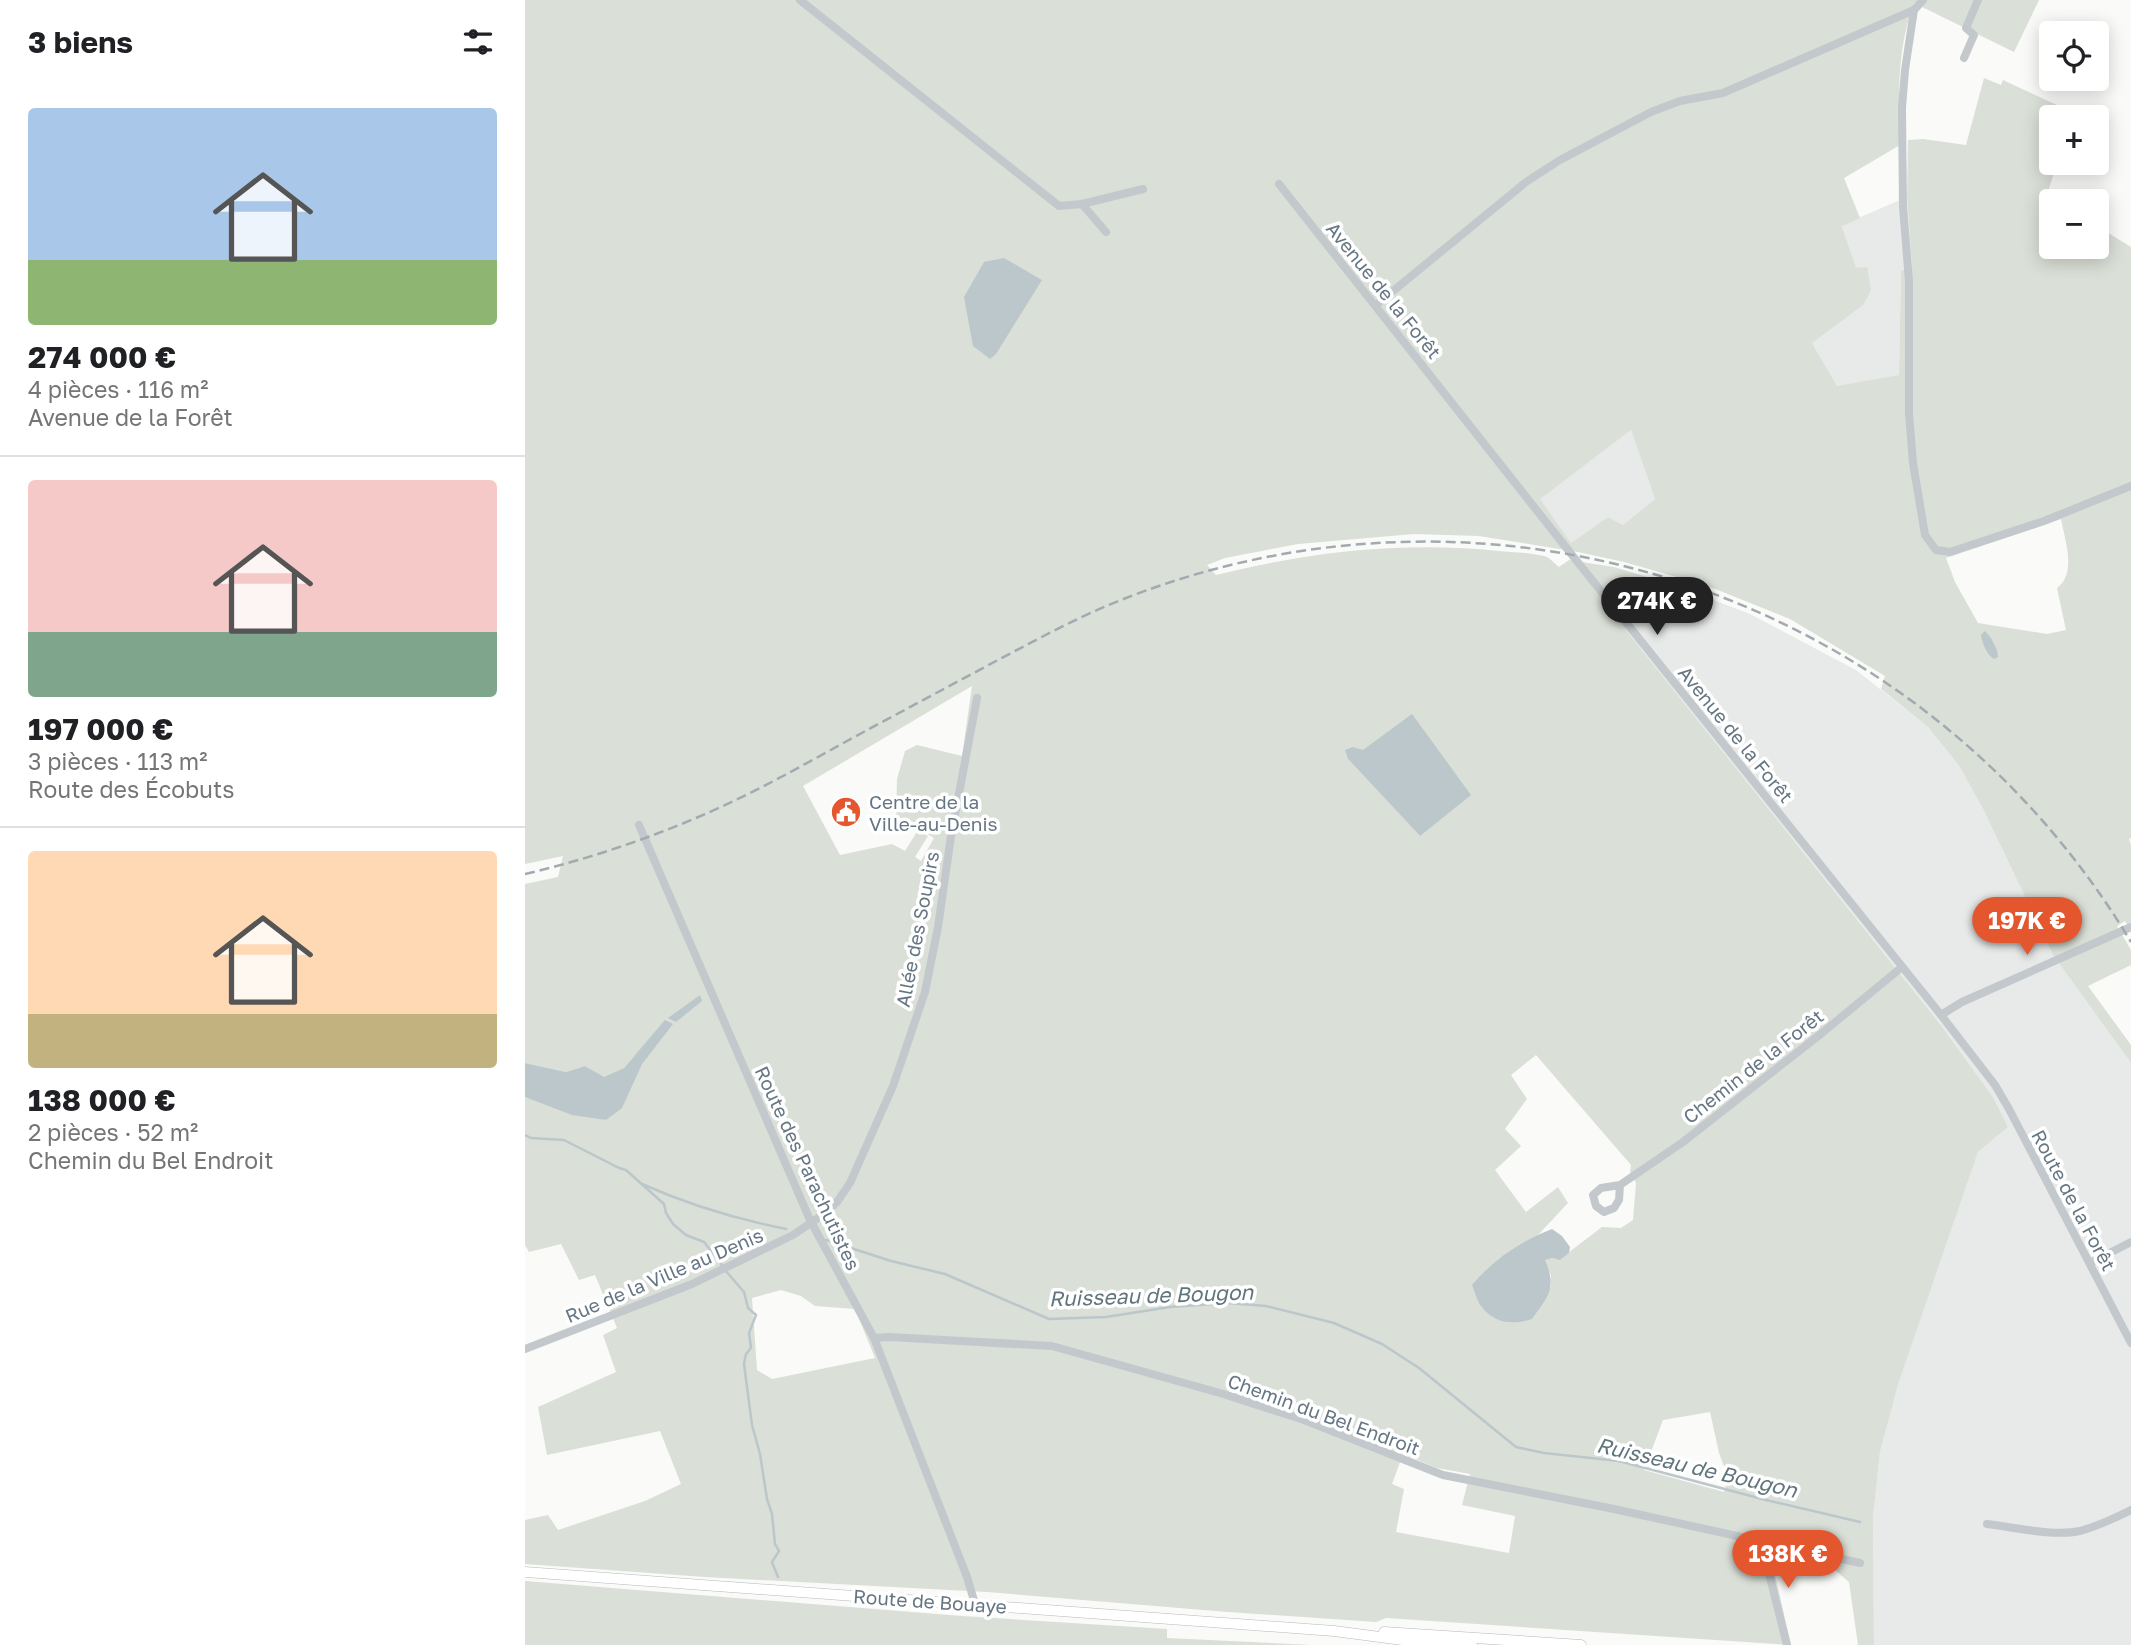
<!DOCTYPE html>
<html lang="fr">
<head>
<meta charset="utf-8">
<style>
	:root { --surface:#fff; --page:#f6f6f6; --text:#202124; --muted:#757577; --line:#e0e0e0; --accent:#e4572e }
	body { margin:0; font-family:"Golos Text",sans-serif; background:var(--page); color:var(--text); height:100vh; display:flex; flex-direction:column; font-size:26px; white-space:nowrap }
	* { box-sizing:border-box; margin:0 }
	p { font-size:23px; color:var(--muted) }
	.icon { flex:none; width:38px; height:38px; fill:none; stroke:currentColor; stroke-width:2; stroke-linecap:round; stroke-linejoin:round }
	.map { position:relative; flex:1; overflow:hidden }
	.sheet { display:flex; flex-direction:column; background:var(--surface); width:525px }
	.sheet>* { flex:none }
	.tools { position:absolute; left:1514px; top:21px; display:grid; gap:14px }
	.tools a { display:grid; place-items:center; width:70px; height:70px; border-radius:7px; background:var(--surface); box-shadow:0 4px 18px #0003; font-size:35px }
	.price { position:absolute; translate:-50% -60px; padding:0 16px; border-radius:24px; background:var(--accent); color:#fff; font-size:23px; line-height:46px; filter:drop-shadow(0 2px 4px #0008) }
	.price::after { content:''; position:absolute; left:50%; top:42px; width:21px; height:16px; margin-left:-10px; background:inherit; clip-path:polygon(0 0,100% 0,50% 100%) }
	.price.selected { background:#222; color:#fff }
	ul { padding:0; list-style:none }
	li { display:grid; align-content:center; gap:14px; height:371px; padding:0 28px }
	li+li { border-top:2px solid var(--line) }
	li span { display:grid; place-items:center; height:217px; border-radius:7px; color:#555 }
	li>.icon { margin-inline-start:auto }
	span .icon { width:126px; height:126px; fill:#fffc; stroke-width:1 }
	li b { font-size:30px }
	h2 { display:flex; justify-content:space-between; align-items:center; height:84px; padding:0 28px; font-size:30px }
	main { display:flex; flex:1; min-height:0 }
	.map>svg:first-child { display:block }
	.built { fill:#e8e9e9 }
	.green { fill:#dadfd7; fill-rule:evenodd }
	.water { fill:#bbc7cb }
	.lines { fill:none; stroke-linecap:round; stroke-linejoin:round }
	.stream { stroke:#bbc7cb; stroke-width:2.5 }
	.major-casing { stroke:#b5babe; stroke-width:11 }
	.minor { stroke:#c3c8cc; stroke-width:8 }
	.major { stroke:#fff; stroke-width:10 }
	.rail { stroke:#a2aab0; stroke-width:2.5; stroke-dasharray:10 5; stroke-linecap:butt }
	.labels { text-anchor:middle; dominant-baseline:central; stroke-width:7; stroke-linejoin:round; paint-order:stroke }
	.street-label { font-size:19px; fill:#657683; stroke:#fff }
	.poi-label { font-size:19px; fill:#657683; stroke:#fff; text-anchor:start }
	.water-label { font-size:21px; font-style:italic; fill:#60757c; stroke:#fff }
</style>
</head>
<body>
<main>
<section class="sheet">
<h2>3 biens<svg class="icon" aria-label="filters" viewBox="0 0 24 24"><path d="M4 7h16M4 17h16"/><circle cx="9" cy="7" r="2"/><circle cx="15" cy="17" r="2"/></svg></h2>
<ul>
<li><span style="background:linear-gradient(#a9c7e8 70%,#8fb573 0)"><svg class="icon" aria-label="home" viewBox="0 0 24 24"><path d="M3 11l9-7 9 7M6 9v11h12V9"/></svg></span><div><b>274 000 €</b><p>4 pièces · 116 m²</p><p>Avenue de la Forêt</p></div></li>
<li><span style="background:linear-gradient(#f6c9c9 70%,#7fa58c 0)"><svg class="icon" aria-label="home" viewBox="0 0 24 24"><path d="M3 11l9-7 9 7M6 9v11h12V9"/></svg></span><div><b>197 000 €</b><p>3 pièces · 113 m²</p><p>Route des Écobuts</p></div></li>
<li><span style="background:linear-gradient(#ffd9b3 75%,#c2b280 0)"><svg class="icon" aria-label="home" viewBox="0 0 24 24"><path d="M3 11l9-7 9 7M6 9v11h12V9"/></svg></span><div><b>138 000 €</b><p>2 pièces · 52 m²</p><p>Chemin du Bel Endroit</p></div></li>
</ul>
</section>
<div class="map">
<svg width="1606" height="1645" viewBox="0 0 1606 1645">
	<rect width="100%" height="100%" fill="#fafaf8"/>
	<!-- built -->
	<g class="built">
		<path d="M1382,197L1387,266L1376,271L1374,375L1312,387L1287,343L1309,325L1342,267L1331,269L1317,225Z"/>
		<path d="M1106,430L1130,499L1098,525L1083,517L1046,543L1014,499Z"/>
		<path d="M1149,585L1225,614L1331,670L1403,727L1435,767L1459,811L1528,955L1606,1063V1645H1349L1348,1518L1355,1452L1373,1385L1453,1152L1483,1127L1468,1097L1415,1024L1100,629Z"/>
	</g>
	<!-- green -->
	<g class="green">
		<path d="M0,0H1514L1489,52L1389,3C1372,47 1373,98 1375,145L1319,178L1335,218L1317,226L1331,268L1342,267L1346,290L1338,305L1287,343L1312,386L1374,375L1376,271L1387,266L1382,197L1383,140L1398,139L1441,145L1459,78L1476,85L1478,80L1547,112L1546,117H1526V163H1532L1521,198L1528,201H1526V247H1572V226L1606,247V838L1604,839L1606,845V931L1600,921L1592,926L1606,950V965L1563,986L1606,1045V1063L1528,955L1459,811L1435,767L1403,727L1356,689L1360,676L1265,619L1183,586L1099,562L1053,552L954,536L889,534L773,544L700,558L682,565L691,575C783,552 879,541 974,551C984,552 1013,553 1022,557C1026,559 1030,564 1034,567L1044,560L1089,567L1149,585L1100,629L1415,1024L1468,1097L1483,1127L1453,1152L1373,1385L1355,1452L1348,1518L1349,1645H1333L1324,1582L1310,1570L1245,1553L1266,1645L861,1618L851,1622L703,1612L462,1592L180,1577L0,1564V1520L23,1515L33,1530L120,1501L156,1484L135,1431L22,1455L13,1407L91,1372L78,1335L92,1328L70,1275L54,1280L36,1244L4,1252L0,1245V1097L81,1120L109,1056L99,1068L79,1078L60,1066L41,1072L0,1063V884L33,877L38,856L0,864ZM1106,430L1130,499L1098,525L1083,517L1046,543L1015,499ZM1536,519C1540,541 1552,573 1532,588L1541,630L1522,634L1453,623L1430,582L1421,558ZM447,686L437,756L392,745L380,751L372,779L371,815L409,838L396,861L390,857L403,836L393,830L380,851L367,844L315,855L278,786ZM838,750L895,836L823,759ZM1011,1055L1106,1165L1105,1172L1111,1183L1108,1220L1096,1228L1077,1227L1035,1259L1028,1258L1019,1260L1026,1275V1288L988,1249L1014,1234L1043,1203L1033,1187L1001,1212L970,1170L996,1146L980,1129L1002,1099L986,1075ZM256,1290L276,1296L290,1306L330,1309L350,1358L247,1379L232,1370L227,1298ZM1185,1412L1194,1453L1203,1477L1199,1492L1119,1470L1138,1420ZM878,1454L912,1468L945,1474L937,1505L990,1516L984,1553L871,1532L879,1489L867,1484Z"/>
		<path d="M0,1581L437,1616L642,1629V1638L786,1645H0Z"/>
	</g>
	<!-- water -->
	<g class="water">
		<path d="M479,258L517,280L471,354L465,359L448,346L439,297L459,262Z"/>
		<path d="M1460,631L1466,638L1472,650L1473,657L1469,659C1462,655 1457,643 1456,635Z"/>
		<path d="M887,714L946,795L895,836L823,759L820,750L828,747L838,750Z"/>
		<path d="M175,995L177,1001L151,1022L143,1018Z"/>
		<path d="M140,1020L148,1024L117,1064L97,1108L81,1120L47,1115L0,1097V1063L41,1072L60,1066L79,1077L99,1068Z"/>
		<path d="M1027,1229L1037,1236L1045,1247L1044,1253L1035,1260L1028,1258L1020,1260C1032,1288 1024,1295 1007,1319C988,1325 969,1324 956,1306C952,1301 950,1292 947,1285C968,1260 996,1241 1027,1229Z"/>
	</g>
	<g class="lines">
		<!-- stream -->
		<g class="stream">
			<path d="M0,1135L6,1138L39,1140L94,1168L101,1170L139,1204L141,1213L148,1224L161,1235L179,1242L197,1265"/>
			<path d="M117,1184C164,1205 211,1219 261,1229"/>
			<path d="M301,1240L366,1261L420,1274L524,1319L581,1317L645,1307L703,1303L741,1306L809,1323L857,1344L894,1368L991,1447L1019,1453L1094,1461L1241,1500L1335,1522"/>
			<path d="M200,1270L219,1292L223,1308L231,1315L224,1333L226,1348L221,1354L219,1364L227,1425L235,1454L242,1499L247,1514L250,1544L254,1551L247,1562L253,1577"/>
		</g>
		<!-- major casing -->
		<g class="major-casing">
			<g id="major">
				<path d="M0,1572L809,1631L885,1641L947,1645"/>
				<path d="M859,1632L1056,1645"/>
			</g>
		</g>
		<!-- minor -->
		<g class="minor">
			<path d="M275,0L534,206L557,204L618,189"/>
			<path d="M1389,10L1380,70L1377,108L1378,207L1384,281V414L1388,463L1400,535L1411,550L1425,552L1519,521L1606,486"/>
			<path d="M1439,58L1449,35L1441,28L1453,0"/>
			<path d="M754,184L1047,555L1416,1015L1470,1085L1484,1109L1606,1343"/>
			<path d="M557,204L581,232"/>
			<path d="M851,305L1001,182L1035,160L1126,112L1155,101L1198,93L1389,10L1398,0"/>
			<path d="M114,825L285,1220L349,1338L442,1577L450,1604"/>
			<path d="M1416,1015L1437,1002L1606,927"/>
			<path d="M1095,1185L1094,1200L1089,1208L1079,1212L1071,1206L1068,1195L1076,1188L1095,1185L1158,1142L1297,1033L1377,967"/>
			<path d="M1565,1263L1606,1242"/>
			<path d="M349,1338L364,1337L527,1346L695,1393L779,1420L918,1475L1089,1509L1335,1563"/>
			<path d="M0,1349L167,1284L268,1235L299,1214L312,1202L325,1183L368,1086L400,992L413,927L426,836L452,698"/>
			<path d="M1462,1524C1489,1527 1528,1537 1555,1531C1573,1526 1590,1518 1606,1510"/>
			<path d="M1236,1542L1262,1645"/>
		</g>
		<!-- major -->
		<use href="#major" class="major"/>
		<!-- rail -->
		<path class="rail" d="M0,874C68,858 135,835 198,806C248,783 296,755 344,729C387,706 430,683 473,660C513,639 553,617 596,600C971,451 1398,595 1606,942"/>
	</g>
	<!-- icons -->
	<defs>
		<g id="civic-disc" transform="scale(1.575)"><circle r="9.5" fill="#e4572e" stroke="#fff"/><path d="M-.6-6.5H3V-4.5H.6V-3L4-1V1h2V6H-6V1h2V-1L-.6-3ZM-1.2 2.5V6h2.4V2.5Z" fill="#fff"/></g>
	</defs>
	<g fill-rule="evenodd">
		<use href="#civic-disc" x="321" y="812"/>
	</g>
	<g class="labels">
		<!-- street labels -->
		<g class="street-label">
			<text transform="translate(859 290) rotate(51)">Avenue de la Forêt</text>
			<text transform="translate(1211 734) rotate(51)">Avenue de la Forêt</text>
			<text transform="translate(392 929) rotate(-79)">Allée des Soupirs</text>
			<text transform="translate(1228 1066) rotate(-38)">Chemin de la Forêt</text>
			<text transform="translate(283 1168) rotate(65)">Route des Parachutistes</text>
			<text transform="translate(1549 1200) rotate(62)">Route de la Forêt</text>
			<text transform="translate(139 1275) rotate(-23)">Rue de la Ville au Denis</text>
			<text transform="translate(799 1414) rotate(20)">Chemin du Bel Endroit</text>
			<text transform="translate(405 1601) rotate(4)">Route de Bouaye</text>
		</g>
		<!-- poi labels -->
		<g class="poi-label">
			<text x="344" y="801">Centre de la<tspan x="344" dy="22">Ville-au-Denis</tspan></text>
		</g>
		<!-- water labels -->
		<g class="water-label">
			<text transform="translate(626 1295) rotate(-2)">Ruisseau de Bougon</text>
			<text transform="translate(1172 1467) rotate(13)">Ruisseau de Bougon</text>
		</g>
	</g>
</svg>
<div class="tools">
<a><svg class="icon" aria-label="locate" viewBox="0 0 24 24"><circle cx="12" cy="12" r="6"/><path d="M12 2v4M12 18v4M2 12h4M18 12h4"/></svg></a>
<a>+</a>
<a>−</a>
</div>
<b class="price selected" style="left:1132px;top:637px">274K €</b>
<b class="price" style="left:1502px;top:957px">197K €</b>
<b class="price" style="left:1263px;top:1590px">138K €</b>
</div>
</main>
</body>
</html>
